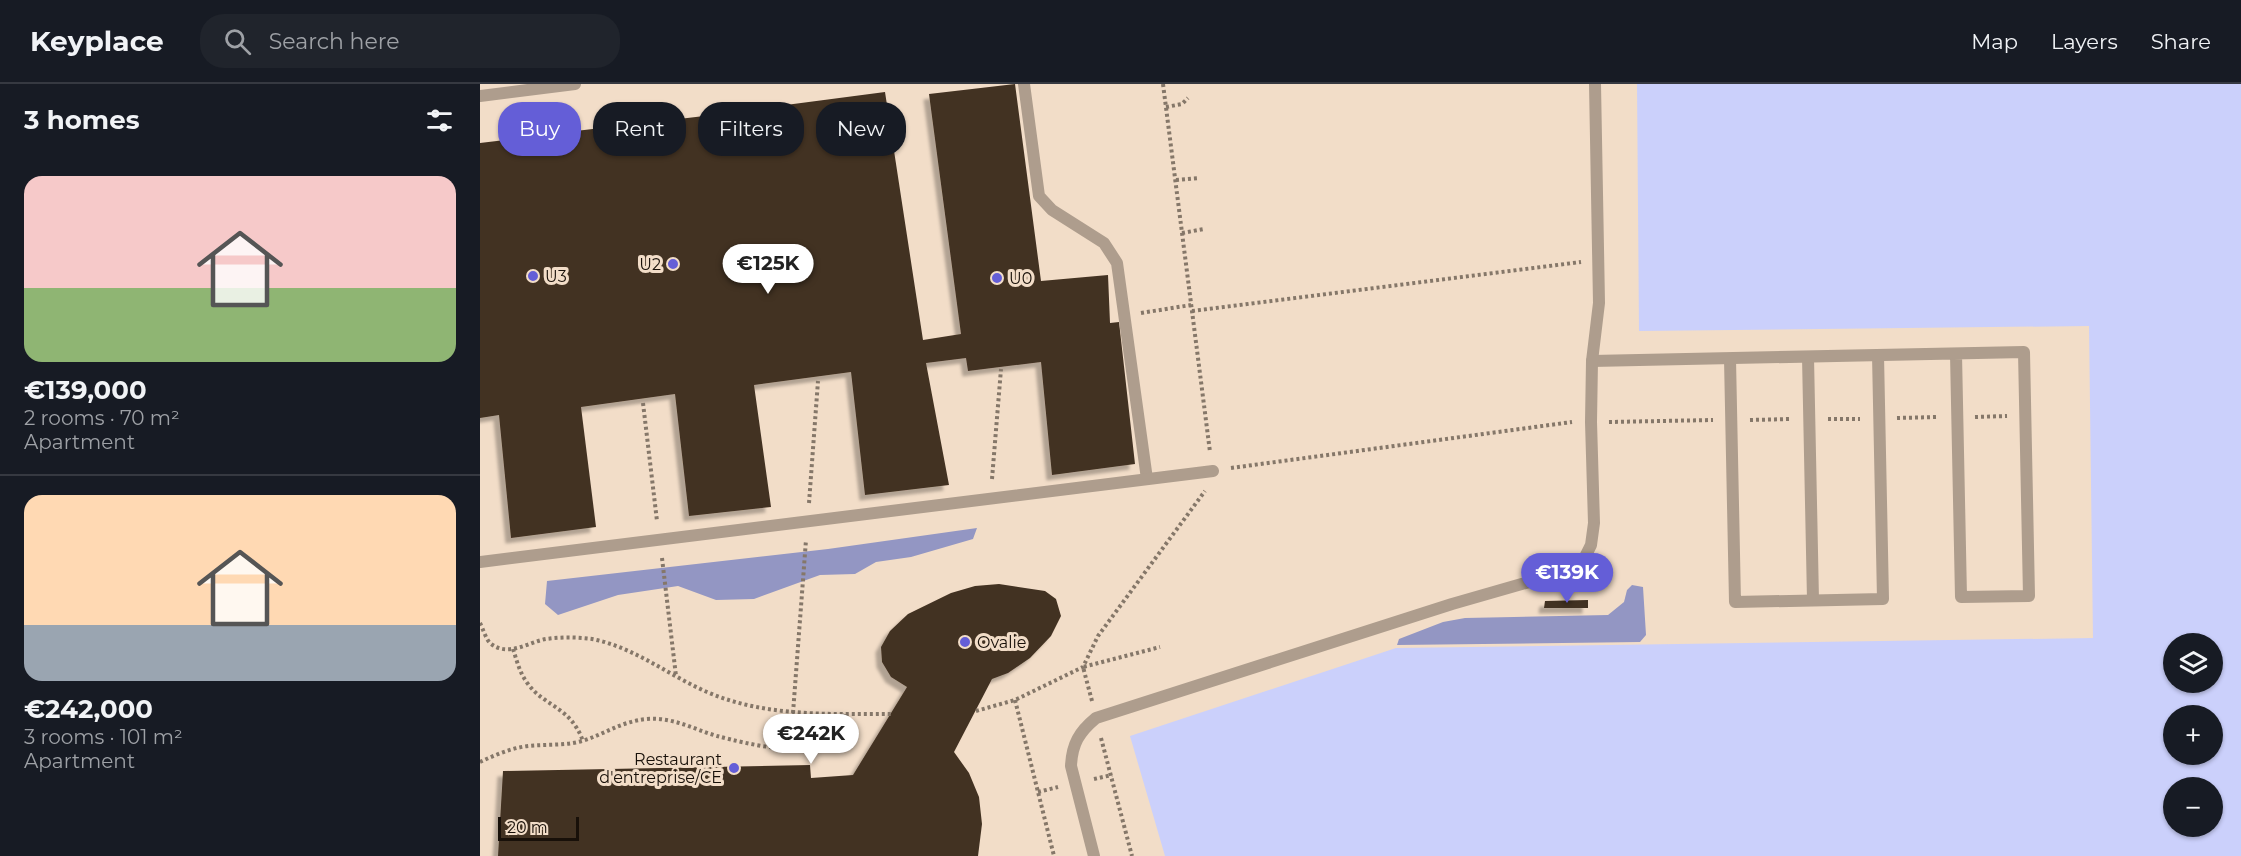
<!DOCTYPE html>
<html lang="en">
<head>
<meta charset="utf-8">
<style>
	:root { --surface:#171b24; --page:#20242c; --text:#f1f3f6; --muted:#9ea1a6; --line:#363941; --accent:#645ed7 }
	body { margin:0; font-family:Montserrat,sans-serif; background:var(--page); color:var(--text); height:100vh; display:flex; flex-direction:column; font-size:22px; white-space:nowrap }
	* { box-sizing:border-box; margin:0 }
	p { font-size:20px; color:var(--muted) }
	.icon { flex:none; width:33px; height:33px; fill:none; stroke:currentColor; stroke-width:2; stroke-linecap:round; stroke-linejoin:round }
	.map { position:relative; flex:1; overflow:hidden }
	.side { display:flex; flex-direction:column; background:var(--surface); width:480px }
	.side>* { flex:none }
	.banner { position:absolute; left:18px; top:18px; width:570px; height:54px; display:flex; gap:12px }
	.controls { position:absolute; left:1683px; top:549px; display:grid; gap:12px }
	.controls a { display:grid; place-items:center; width:60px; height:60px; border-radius:50%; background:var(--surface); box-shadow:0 2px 4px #0004; font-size:30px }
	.scale { position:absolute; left:18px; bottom:15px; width:81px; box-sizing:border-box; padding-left:6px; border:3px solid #181009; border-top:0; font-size:16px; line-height:21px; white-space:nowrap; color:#181009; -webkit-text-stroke:4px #f2ddc8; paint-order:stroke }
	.price { position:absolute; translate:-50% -51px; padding:0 14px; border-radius:21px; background:#fff; color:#222; font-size:20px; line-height:39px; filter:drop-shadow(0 2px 3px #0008) }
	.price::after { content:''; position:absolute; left:50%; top:36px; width:18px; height:14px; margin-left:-9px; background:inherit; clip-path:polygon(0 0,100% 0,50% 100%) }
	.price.active { background:var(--accent); color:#fff }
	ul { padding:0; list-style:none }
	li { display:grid; align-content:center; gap:12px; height:318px; padding:0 24px }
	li+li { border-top:2px solid var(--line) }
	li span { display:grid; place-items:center; height:186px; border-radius:18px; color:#555 }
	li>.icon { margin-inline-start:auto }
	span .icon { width:108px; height:108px; fill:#fffc; stroke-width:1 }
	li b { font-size:26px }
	h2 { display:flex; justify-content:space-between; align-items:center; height:72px; padding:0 24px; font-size:26px }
	.pill { padding:0 21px; border-radius:24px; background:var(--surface); box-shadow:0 2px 4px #0004; font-size:21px; line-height:54px }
	.pill.active { background:var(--accent); color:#fff }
	header { display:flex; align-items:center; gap:36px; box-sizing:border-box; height:84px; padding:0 30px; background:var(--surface); border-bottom:2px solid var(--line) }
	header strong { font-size:28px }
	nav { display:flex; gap:33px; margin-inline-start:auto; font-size:21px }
	.search { width:420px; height:54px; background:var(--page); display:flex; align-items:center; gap:15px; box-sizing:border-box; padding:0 21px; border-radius:24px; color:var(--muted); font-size:22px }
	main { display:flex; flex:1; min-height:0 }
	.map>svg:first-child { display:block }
	.green { fill:#cbd0fb; fill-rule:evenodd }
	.water { fill:#9396c3 }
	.building { fill:#433222; filter:url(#shadow) }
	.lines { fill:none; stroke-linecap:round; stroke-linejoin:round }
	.path { stroke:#857769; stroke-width:4; stroke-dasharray:3 3; stroke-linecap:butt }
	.lane { stroke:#ae9d8d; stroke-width:12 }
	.poi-dot { fill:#645ed7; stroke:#f2ddc8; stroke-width:2 }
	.labels { text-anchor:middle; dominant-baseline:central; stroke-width:6; stroke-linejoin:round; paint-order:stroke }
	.poi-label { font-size:16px; fill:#181009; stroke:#f2ddc8; text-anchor:start }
</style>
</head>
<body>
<header>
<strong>Keyplace</strong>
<div class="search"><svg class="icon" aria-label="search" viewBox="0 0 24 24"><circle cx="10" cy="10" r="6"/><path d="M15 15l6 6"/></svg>Search here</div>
<nav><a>Map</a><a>Layers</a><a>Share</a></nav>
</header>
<main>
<section class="side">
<h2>3 homes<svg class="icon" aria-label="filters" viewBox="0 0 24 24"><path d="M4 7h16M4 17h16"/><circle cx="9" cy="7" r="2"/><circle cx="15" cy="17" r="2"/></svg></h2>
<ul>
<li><span style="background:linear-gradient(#f6c9c9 60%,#8fb573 0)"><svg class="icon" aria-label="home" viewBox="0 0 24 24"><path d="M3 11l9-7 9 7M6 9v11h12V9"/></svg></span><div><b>€139,000</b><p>2 rooms · 70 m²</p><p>Apartment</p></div></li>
<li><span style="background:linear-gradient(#ffd9b3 70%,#9aa5b1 0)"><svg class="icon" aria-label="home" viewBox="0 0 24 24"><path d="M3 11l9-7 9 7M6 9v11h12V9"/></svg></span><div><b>€242,000</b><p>3 rooms · 101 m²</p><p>Apartment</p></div></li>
</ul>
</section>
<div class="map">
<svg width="1761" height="772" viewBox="0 0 1761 772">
	<defs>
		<filter id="shadow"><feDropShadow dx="-5.5" dy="5.5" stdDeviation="1.5" flood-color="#0004"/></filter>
	</defs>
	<rect width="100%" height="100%" fill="#f2ddc8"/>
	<!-- green -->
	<path class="green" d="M1157,0H1761V772H685L650,652L916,564L1613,554L1609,242L1159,247ZM1694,560H1732V598H1694ZM1694,632H1732V670H1694ZM1694,704H1732V742H1694Z"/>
	<!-- water -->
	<g class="water">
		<path d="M497,444L493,455L431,473L396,478L375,490L340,491L274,515L236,516L198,502L138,511L78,531L65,520L67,497L348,465Z"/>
		<path d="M1152,501L1163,503L1166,551L1160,558L917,561L919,555L963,538L985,534L1128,531L1144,518L1147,506Z"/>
	</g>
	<!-- building -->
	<g class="building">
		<path d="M535,0L561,197L628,191L630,239L639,238L655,380L572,391L561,278L488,287L486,274L446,279L469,401L385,411L371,288L274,301L291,423L209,432L195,310L101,323L116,443L31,454L19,331L0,334V59L59,52L60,65L88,62L87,48L233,31L234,43L264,38L261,27L405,8L443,256L481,250L449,10Z"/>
		<path d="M519,500L565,507L576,515L581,532L571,552L550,574L528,589L512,595L474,668L489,689L499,713L502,740L498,772H18L23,687L330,681L331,694L373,691L427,603L411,593L402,578L401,563L410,547L428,530L471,509L495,502Z"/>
		<path d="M1108,516V524H1064L1065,517Z"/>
	</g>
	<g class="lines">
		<!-- path -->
		<g class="path">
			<path d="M683,0L730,368"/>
			<path d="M686,23L702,20L708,14"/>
			<path d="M696,96L719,94"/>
			<path d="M702,149L724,145"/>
			<path d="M712,227L1101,178"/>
			<path d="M661,229L711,221"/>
			<path d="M163,319L177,437"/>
			<path d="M1495,333L1527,332"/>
			<path d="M1417,334L1458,333"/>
			<path d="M1348,335H1380"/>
			<path d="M1270,336L1311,335"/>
			<path d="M1129,338L1233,336"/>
			<path d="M751,384L1092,338"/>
			<path d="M512,395L521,285"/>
			<path d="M329,419L338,297"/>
			<path d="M182,474L196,592"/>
			<path d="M0,539C3,545 6,555 10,559C28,574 48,558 66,555C81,553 97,553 112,555C154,563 188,591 227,608C285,633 350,630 411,630"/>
			<path d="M33,565C37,577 40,590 48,600C65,623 90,622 103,657"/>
			<path d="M535,616L574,772"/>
			<path d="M612,617L603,583L680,563"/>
			<path d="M496,627L535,616L603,583L618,552L725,407"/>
			<path d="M313,629L326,456"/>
			<path d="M621,654L652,772"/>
			<path d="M0,678C15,671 31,664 48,662C66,660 84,662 102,657C125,650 142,637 167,635C193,633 213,645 237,652C268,660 326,675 353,654C360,649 362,638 365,630"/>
			<path d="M614,695L632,691"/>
			<path d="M558,708L578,703"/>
		</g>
		<!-- lane -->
		<g class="lane">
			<path d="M544,0L559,112L572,126L624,159L637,179L667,395"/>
			<path d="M0,12L95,0"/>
			<path d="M1328,273L1333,516"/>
			<path d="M1250,275L1255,518L1403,515L1398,271"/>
			<path d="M1112,277L1544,268L1549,512L1481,513L1476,270"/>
			<path d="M0,478L733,387"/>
			<path d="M614,772L591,682C592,660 599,648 616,634L972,520L1091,486L1104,475L1111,461L1114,439L1111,338L1112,277L1119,219L1115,0"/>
		</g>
	</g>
	<!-- markers -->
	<g class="poi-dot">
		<circle cx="193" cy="180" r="6"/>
		<circle cx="53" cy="192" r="6"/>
		<circle cx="517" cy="194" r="6"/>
		<circle cx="485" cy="558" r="6"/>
		<circle cx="254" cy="684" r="6"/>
	</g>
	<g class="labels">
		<!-- poi labels -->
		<g class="poi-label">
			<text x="181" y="180" text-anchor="end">U2</text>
			<text x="65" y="192">U3</text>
			<text x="529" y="194">U0</text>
			<text x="497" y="558">Ovalie</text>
			<text x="242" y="675" text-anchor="end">Restaurant<tspan x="242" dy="18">d'entreprise/CE</tspan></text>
		</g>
	</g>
</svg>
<div class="controls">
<a><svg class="icon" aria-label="layers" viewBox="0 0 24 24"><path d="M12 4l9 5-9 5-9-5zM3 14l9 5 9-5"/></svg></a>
<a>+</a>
<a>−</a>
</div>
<div class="scale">20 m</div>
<b class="price" style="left:288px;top:211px">€125K</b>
<b class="price active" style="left:1087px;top:520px">€139K</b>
<b class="price" style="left:331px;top:681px">€242K</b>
<div class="banner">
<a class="pill active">Buy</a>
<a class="pill">Rent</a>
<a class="pill">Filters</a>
<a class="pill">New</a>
</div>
</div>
</main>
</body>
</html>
